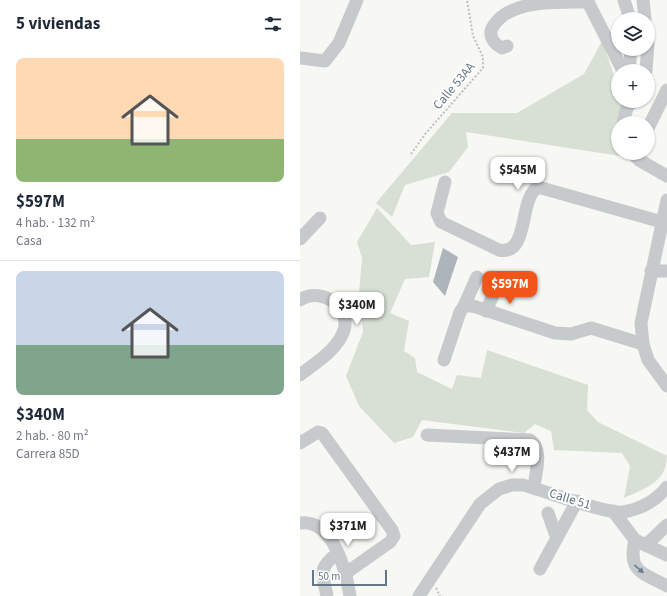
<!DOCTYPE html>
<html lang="es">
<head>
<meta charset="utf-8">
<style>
	:root { --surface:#fff; --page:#f6f6f7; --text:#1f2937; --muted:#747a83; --line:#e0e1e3; --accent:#f0561a }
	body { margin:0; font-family:"Source Sans 3",sans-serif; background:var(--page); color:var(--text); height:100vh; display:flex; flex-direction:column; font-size:15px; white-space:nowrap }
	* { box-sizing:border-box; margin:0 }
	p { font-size:13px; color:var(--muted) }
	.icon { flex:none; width:22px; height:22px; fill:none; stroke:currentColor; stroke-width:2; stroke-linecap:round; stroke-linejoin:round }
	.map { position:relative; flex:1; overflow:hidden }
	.drawer { display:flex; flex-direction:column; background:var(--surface); width:300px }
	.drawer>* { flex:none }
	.buttons { position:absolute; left:311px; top:12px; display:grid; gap:8px }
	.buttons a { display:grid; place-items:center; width:44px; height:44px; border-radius:50%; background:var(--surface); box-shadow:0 1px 3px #0004; font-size:20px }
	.scale { position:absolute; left:12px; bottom:10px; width:75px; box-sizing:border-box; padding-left:4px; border:2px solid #647687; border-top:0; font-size:11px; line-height:14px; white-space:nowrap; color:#647687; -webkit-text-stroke:3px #fff; paint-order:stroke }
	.price { position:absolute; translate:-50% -34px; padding:0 9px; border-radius:8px; background:#fff; color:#222; font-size:13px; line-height:26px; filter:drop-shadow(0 1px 2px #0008) }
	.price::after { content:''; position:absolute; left:50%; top:24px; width:12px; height:9px; margin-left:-6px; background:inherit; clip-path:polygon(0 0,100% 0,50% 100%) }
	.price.current { background:var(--accent); color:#fff }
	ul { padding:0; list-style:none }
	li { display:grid; align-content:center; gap:8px; height:212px; padding:0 16px }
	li+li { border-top:1px solid var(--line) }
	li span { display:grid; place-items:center; height:124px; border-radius:8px; color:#555 }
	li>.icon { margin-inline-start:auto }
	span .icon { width:72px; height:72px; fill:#fffc; stroke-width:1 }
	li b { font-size:17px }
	h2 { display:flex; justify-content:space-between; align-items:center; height:48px; padding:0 16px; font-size:17px }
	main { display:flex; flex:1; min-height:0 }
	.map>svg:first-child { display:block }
	.green { fill:#d8dfd4 }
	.building { fill:#adb5bb }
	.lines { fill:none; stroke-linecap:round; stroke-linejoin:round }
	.path { stroke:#bdc0c2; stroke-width:2; stroke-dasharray:2 2; stroke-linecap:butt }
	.minor { stroke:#c6cacd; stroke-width:13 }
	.oneway { fill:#697a8a }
	.labels { text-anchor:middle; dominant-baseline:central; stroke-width:4; stroke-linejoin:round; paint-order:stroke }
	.street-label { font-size:13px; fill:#647687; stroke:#fff }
</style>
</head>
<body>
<main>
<section class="drawer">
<h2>5 viviendas<svg class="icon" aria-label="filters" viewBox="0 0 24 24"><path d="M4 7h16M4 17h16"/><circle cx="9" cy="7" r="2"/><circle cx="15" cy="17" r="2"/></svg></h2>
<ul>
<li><span style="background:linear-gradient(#ffd9b3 65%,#8fb573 0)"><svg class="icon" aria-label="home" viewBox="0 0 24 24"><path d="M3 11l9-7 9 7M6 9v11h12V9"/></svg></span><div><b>$597M</b><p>4 hab. · 132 m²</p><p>Casa</p></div></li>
<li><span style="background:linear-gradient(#c9d6e8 60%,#7fa58c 0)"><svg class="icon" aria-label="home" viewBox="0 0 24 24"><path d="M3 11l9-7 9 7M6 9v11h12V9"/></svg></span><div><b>$340M</b><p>2 hab. · 80 m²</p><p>Carrera 85D</p></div></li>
</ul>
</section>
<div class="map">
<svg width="367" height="596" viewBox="0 0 367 596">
	<rect width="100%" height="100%" fill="#f7f7f3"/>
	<!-- green -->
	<g class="green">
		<path d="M302,41L318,87V101H323L322,123H318V153H320V156L166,132L168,147L149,172L105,185L92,217L76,203L152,113H217L284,74Z"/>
		<path d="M77,208L111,245L135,242L129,277L105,279L90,313L109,321L104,351L115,358L117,372L152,389L157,375L181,378L187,350L288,385L287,410L298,422L367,456C367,482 344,489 324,498L330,466L322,453L254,450L251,431L235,424L224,433L122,420L113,437L94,443L59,406L46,376L63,332L59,294L62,258L57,242Z"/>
	</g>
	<!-- building -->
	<path class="building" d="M143,248L158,257L145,296L133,282Z"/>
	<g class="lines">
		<!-- path -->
		<g class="path">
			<path d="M111,154L126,133L183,68V57L173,36L167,0"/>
			<path d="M136,588L140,596"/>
		</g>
		<!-- minor -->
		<g class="minor">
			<path d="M287,0L323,71"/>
			<path d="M324,0L330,19"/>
			<path d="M343,0L345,19"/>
			<path d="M207,46L202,48C196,45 190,39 191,31C192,26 196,22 200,18C221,0 260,2 288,2"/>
			<path d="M0,58L25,61L39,43L57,0"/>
			<path d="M329,71L331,49"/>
			<path d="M346,71L348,44"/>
			<path d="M323,123L327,108L332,101"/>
			<path d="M348,128L367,90"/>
			<path d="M332,153L339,160L367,176"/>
			<path d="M145,182L137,213L141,222L199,250C230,256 218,199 238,187L362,222"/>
			<path d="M367,200L341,323L343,344L348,360L367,386"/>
			<path d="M0,239L20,218"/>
			<path d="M351,271H367"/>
			<path d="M0,300C23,285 55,311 42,335C34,352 14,364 0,375"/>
			<path d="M164,306L177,277"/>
			<path d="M186,311L197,286"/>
			<path d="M144,360L160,312L164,306H173L255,333L271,334L291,328L343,344"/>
			<path d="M127,435L230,440C244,450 235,473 234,488"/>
			<path d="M0,443L18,432L22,433L92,530L94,536L90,542L46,573"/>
			<path d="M313,511L335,540L367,555"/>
			<path d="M248,513L255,533L258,536"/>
			<path d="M0,523C33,519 46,570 50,596"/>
			<path d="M335,540C327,572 343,573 367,586"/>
			<path d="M346,545L367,525"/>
			<path d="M240,569L277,501"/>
			<path d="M27,596C23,575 17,568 37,554"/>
			<path d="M119,596L180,504L199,489L212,485H223C243,490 308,515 323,512C341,509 356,501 367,487"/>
		</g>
	</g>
	<!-- one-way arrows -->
	<defs><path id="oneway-solid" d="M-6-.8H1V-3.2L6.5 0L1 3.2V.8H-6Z"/></defs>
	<use class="oneway" href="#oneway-solid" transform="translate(339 569) rotate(41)"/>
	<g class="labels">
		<!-- street labels -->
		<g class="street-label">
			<text transform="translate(154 86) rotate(-50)">Calle 53AA</text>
			<text transform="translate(270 499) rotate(17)">Calle 51</text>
		</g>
	</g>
</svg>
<div class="buttons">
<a><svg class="icon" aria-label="layers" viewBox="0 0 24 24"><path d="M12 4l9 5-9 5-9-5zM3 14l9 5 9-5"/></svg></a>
<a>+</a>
<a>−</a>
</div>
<div class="scale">50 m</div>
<b class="price" style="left:218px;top:191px">$545M</b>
<b class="price current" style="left:210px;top:305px">$597M</b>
<b class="price" style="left:57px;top:326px">$340M</b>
<b class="price" style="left:212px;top:473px">$437M</b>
<b class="price" style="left:48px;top:547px">$371M</b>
</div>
</main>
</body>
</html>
